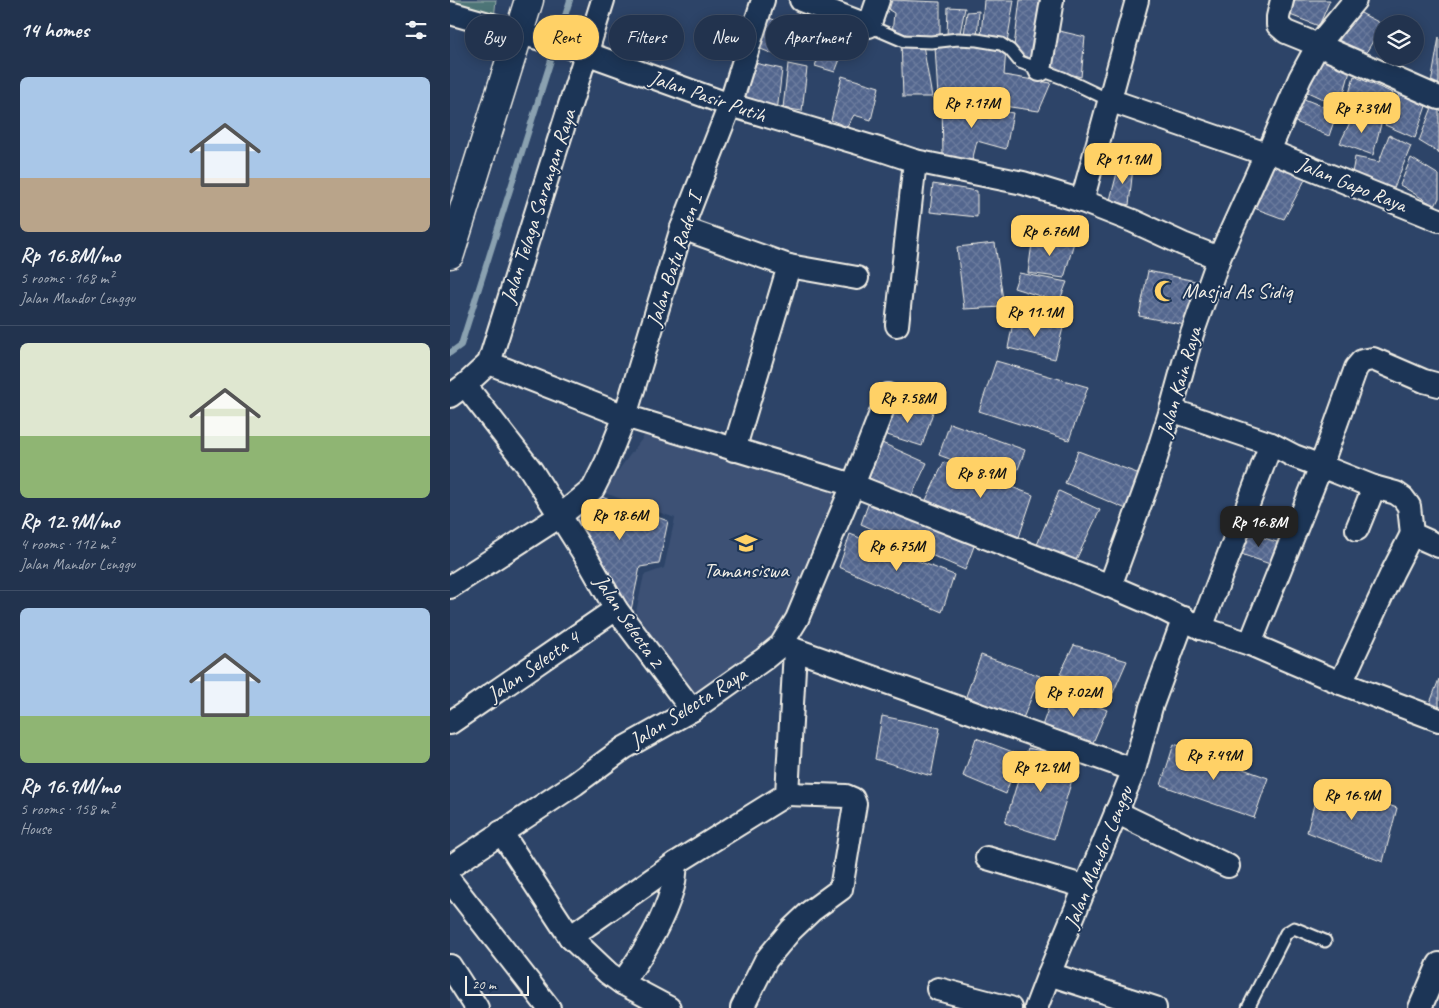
<!DOCTYPE html>
<html lang="en">
<head>
<meta charset="utf-8">
<style>
	:root { --surface:#22334e; --page:#2a3b55; --text:#f1f3f6; --muted:#a2aab6; --line:#3f4e66; --accent:#ffd166 }
	body { margin:0; font-family:Caveat,sans-serif; background:var(--page); color:var(--text); height:100vh; display:flex; flex-direction:column; font-size:19px; white-space:nowrap }
	* { box-sizing:border-box; margin:0 }
	p { font-size:16px; color:var(--muted) }
	.icon { flex:none; width:28px; height:28px; fill:none; stroke:currentColor; stroke-width:2; stroke-linecap:round; stroke-linejoin:round }
	.map { position:relative; flex:1; overflow:hidden }
	.drawer { display:flex; flex-direction:column; background:var(--surface); width:450px }
	.drawer>* { flex:none }
	.hud { position:absolute; left:15px; top:15px; width:475px; height:45px; display:flex; gap:10px }
	.tools { position:absolute; left:924px; top:15px; display:grid; gap:10px }
	.tools a { display:grid; place-items:center; width:50px; height:50px; border-radius:50%; background:var(--surface); box-shadow:0 2px 12px #0003,0 0 0 1px var(--line); font-size:25px }
	.scale { position:absolute; left:15px; bottom:12px; width:64px; box-sizing:border-box; padding-left:5px; border:2px solid #f4f1e8; border-top:0; font-size:14px; line-height:18px; white-space:nowrap; color:#f4f1e8; -webkit-text-stroke:4px #1d3557; paint-order:stroke }
	.price { position:absolute; translate:-50% -42px; padding:0 11px; border-radius:10px; background:var(--accent); color:#111; font-size:16px; line-height:32px; filter:drop-shadow(0 1px 2px #0008) }
	.price::after { content:''; position:absolute; left:50%; top:30px; width:15px; height:11px; margin-left:-8px; background:inherit; clip-path:polygon(0 0,100% 0,50% 100%) }
	.price.on { background:#222; color:#fff }
	ul { padding:0; list-style:none }
	li { display:grid; align-content:center; gap:10px; height:265px; padding:0 20px }
	li+li { border-top:1px solid var(--line) }
	li span { display:grid; place-items:center; height:155px; border-radius:8px; color:#555 }
	li>.icon { margin-inline-start:auto }
	span .icon { width:90px; height:90px; fill:#fffc; stroke-width:1 }
	li b { font-size:21px }
	h2 { display:flex; justify-content:space-between; align-items:center; height:60px; padding:0 20px; font-size:21px }
	.tag { padding:0 18px; border-radius:22px; background:var(--surface); box-shadow:0 2px 12px #0003,0 0 0 1px var(--line); font-size:18px; line-height:45px }
	.tag.on { background:var(--accent); color:#111 }
	main { display:flex; flex:1; min-height:0 }
	.map>svg:first-child { display:block }
	.built { fill:#3c5175 }
	.green { fill:#4d7477; stroke:#a0b2b0 }
	.lines { fill:none; stroke-linecap:round; stroke-linejoin:round }
	.stream { stroke:#8aa1b0; stroke-width:6 }
	.building { fill:url(#building-cross-hatch); stroke:#f4f1e8 }
	.lane-casing { stroke:#f4f1e8; stroke-width:15 }
	.street-casing { stroke:#f4f1e8; stroke-width:26 }
	.secondary-casing { stroke:#f4f1e8; stroke-width:31 }
	.lane { stroke:#1d3557; stroke-width:11 }
	.street { stroke:#1d3557; stroke-width:22 }
	.secondary { stroke:#1d3557; stroke-width:28 }
	.labels { text-anchor:middle; dominant-baseline:central; stroke-width:4; stroke-linejoin:round; paint-order:stroke }
	.street-label { font-size:21px; fill:#f4f1e8; stroke:#1d3557 }
	.poi-label { font-size:21px; fill:#f4f1e8; stroke:#1d3557; text-anchor:start }
</style>
</head>
<body>
<main>
<section class="drawer">
<h2>14 homes<svg class="icon" aria-label="filters" viewBox="0 0 24 24"><path d="M4 7h16M4 17h16"/><circle cx="9" cy="7" r="2"/><circle cx="15" cy="17" r="2"/></svg></h2>
<ul>
<li><span style="background:linear-gradient(#a9c7e8 65%,#b9a48a 0)"><svg class="icon" aria-label="home" viewBox="0 0 24 24"><path d="M3 11l9-7 9 7M6 9v11h12V9"/></svg></span><div><b>Rp 16.8M/mo</b><p>5 rooms · 168 m²</p><p>Jalan Mandor Lenggu</p></div></li>
<li><span style="background:linear-gradient(#dfe7d0 60%,#8fb573 0)"><svg class="icon" aria-label="home" viewBox="0 0 24 24"><path d="M3 11l9-7 9 7M6 9v11h12V9"/></svg></span><div><b>Rp 12.9M/mo</b><p>4 rooms · 112 m²</p><p>Jalan Mandor Lenggu</p></div></li>
<li><span style="background:linear-gradient(#a9c7e8 70%,#8fb573 0)"><svg class="icon" aria-label="home" viewBox="0 0 24 24"><path d="M3 11l9-7 9 7M6 9v11h12V9"/></svg></span><div><b>Rp 16.9M/mo</b><p>5 rooms · 158 m²</p><p>House</p></div></li>
</ul>
</section>
<div class="map">
<svg width="989" height="1008" viewBox="0 0 989 1008">
	<defs>
		<pattern id="building-cross-hatch" width="8" height="8" patternUnits="userSpaceOnUse" patternTransform="scale(1.25)"><rect width="8" height="8" fill="#53668e"/><path d="M0 0l8 8M0 8l8-8" fill="none" stroke="#6c7c9e"/></pattern>
	</defs>
	<rect width="100%" height="100%" fill="#2d4468"/>
	<filter id="ink" filterUnits="userSpaceOnUse"><feTurbulence type="fractalNoise" baseFrequency=".02" numOctaves="2"/><feDisplacementMap in="SourceGraphic" scale="10" xChannelSelector="R" yChannelSelector="G"/><feConvolveMatrix kernelMatrix="1 2 1 2 8 2 1 2 1" color-interpolation-filters="sRGB"/></filter>
	<g filter="url(#ink)">
		<!-- built -->
		<path class="built" d="M198,431L396,491L326,642L241,698L186,612L194,575L214,568L225,518L152,492Z"/>
		<!-- green -->
		<path class="green" d="M0,0H46L43,28L0,12Z"/>
		<g class="lines">
			<!-- stream -->
			<path class="stream" d="M0,353L11,345L120,0"/>
		</g>
		<!-- building -->
		<g class="building">
			<path d="M442,0L490,2V39L442,34L444,13L439,10Z"/>
			<path d="M534,0H564L557,43L531,36Z"/>
			<path d="M570,0H602L590,64L562,62Z"/>
			<path d="M845,0H880L869,26L840,15Z"/>
			<path d="M498,7L515,8L509,38L497,37Z"/>
			<path d="M529,11L527,38L514,35L517,12Z"/>
			<path d="M909,12L932,24V26L911,61L885,46Z"/>
			<path d="M317,17L342,27L331,57L303,46Z"/>
			<path d="M381,21L403,26L385,72L365,66Z"/>
			<path d="M601,29L635,37L631,77L593,67Z"/>
			<path d="M989,37V85L981,84Z"/>
			<path d="M451,41L473,45L482,97H453Z"/>
			<path d="M508,42L556,49L554,75L601,83L589,111L488,97L485,46Z"/>
			<path d="M871,56L900,71L890,107L851,89Z"/>
			<path d="M300,62L332,69L327,112L292,103Z"/>
			<path d="M338,64L357,68L352,111L333,108Z"/>
			<path d="M392,76L429,87L421,120L404,115L397,127L381,120Z"/>
			<path d="M904,76L943,93L934,117L896,104Z"/>
			<path d="M950,94L976,106L965,138L935,125Z"/>
			<path d="M849,97L887,112L879,136L841,120Z"/>
			<path d="M492,101L563,113L556,149L527,141L522,161L493,157Z"/>
			<path d="M983,105L989,109V153L969,141Z"/>
			<path d="M905,112L931,124L923,155L890,143Z"/>
			<path d="M939,135L961,146L943,190L902,173L905,157L929,162Z"/>
			<path d="M961,158L989,175V198L985,206L950,185Z"/>
			<path d="M821,163L857,176L834,219L804,208Z"/>
			<path d="M669,165L683,167L679,205L660,200Z"/>
			<path d="M483,184L527,191V217L480,212Z"/>
			<path d="M583,236L624,242L614,278L578,273Z"/>
			<path d="M545,243L554,307L514,309L507,247Z"/>
			<path d="M698,271L750,282L741,326L689,316Z"/>
			<path d="M569,273L617,282L609,302L564,288Z"/>
			<path d="M564,317L613,328L605,359L558,348Z"/>
			<path d="M546,361L638,387L619,440L529,411Z"/>
			<path d="M444,402L483,412L472,446L434,434Z"/>
			<path d="M500,423L575,450L563,483L489,455Z"/>
			<path d="M432,443L477,463L461,497L419,478Z"/>
			<path d="M628,451L695,476L681,511L615,483Z"/>
			<path d="M494,462L583,495L569,537L476,500Z"/>
			<path d="M609,491L650,510L624,564L587,545Z"/>
			<path d="M149,496L218,521L209,564L190,567L181,610L126,535L116,517Z"/>
			<path d="M420,499L526,541L515,570L411,524Z"/>
			<path d="M795,532L830,543L823,565L788,553Z"/>
			<path d="M400,534L504,575L492,612L389,567Z"/>
			<path d="M624,645L677,661L663,693L610,674Z"/>
			<path d="M531,655L590,676L572,721L516,696Z"/>
			<path d="M989,679V708L980,703Z"/>
			<path d="M605,689L657,710L641,747L592,726Z"/>
			<path d="M432,716L490,728L481,776L425,759Z"/>
			<path d="M526,738L568,754L556,794L513,776Z"/>
			<path d="M724,744L818,778L804,818L711,785Z"/>
			<path d="M578,748L628,760L604,839L555,823Z"/>
			<path d="M870,781L947,808L933,862L857,832Z"/>
		</g>
		<g class="lines">
			<!-- lane casing -->
			<g class="lane-casing">
				<g id="lane">
					<path d="M419,26L454,41L481,42L508,39L527,40L551,44L560,50L570,62L613,78L659,100"/>
					<path d="M798,1008L836,933L844,928L875,941"/>
				</g>
			</g>
			<!-- street casing -->
			<g class="street-casing">
				<g id="street">
					<path d="M351,0L419,26L428,0"/>
					<path d="M832,0L828,17V25L836,32L868,45L905,0"/>
					<path d="M0,13L119,47L280,105L432,150L465,161L573,183L632,201L683,221L733,244L769,258"/>
					<path d="M590,70L602,0"/>
					<path d="M659,100L816,154"/>
					<path d="M819,151L850,78L868,45L989,98"/>
					<path d="M816,154L819,151L989,220"/>
					<path d="M632,201L687,0"/>
					<path d="M232,228L339,266L407,278"/>
					<path d="M447,325L465,161"/>
					<path d="M39,363L175,416L403,485L660,586L709,607L751,628L800,644L891,683L989,720"/>
					<path d="M15,385L81,470L138,560L166,609L242,710"/>
					<path d="M0,396L15,385L39,363L153,0"/>
					<path d="M721,410L821,444L844,456L871,466L924,487L946,493L953,498L959,506L962,534L989,546"/>
					<path d="M284,450L339,266"/>
					<path d="M907,529L924,487"/>
					<path d="M660,586L702,471L721,410L742,334L769,258L816,154"/>
					<path d="M0,587L110,516L143,489L156,463L175,416L232,228L280,105L313,0"/>
					<path d="M751,628L821,444"/>
					<path d="M800,644L871,466L906,368L912,361L923,359L974,381L989,385"/>
					<path d="M332,645L684,770"/>
					<path d="M891,683L942,573L962,534"/>
					<path d="M0,723L166,609"/>
					<path d="M666,812L778,866"/>
					<path d="M51,832L120,937L226,863L337,794L345,650"/>
					<path d="M537,858L636,887"/>
					<path d="M0,867L125,784L174,748L242,710L314,659L331,645L347,619L403,485L438,395"/>
					<path d="M0,881L99,1008"/>
					<path d="M120,937L158,973L172,983L219,1008"/>
					<path d="M0,966L27,1008"/>
					<path d="M599,974L705,1008"/>
					<path d="M172,983C191,957 213,921 222,890C225,882 225,872 226,863"/>
					<path d="M488,989L560,1008"/>
					<path d="M292,1008L316,960L341,930L361,911L391,889L405,804L403,799L396,796L337,794"/>
					<path d="M586,1008L599,974L684,770L701,707L734,618"/>
					<path d="M970,1008L989,964"/>
				</g>
			</g>
			<!-- secondary casing -->
			<g class="secondary-casing">
				<path id="secondary" d="M0,254L79,0"/>
			</g>
			<!-- lane -->
			<use href="#lane" class="lane"/>
			<!-- street -->
			<use href="#street" class="street"/>
			<!-- secondary -->
			<use href="#secondary" class="secondary"/>
		</g>
	</g>
	<!-- icons -->
	<defs>
		<g id="mosque-bare" transform="scale(1.725)"><path d="M3.5-4.9A6 6 0 1 0 3.5 4.9A5 5 0 1 1 3.5-4.9Z" fill="#ffd166" stroke="#1d3557" stroke-width="2.5" paint-order="stroke"/></g>
		<g id="school-bare" transform="scale(1.725)"><path d="M0-5L7-2L0 1L-7-2ZM-4 1L0 2.5L4 1V4Q0 6-4 4Z" fill="#ffd166" stroke="#1d3557" stroke-width="2.5" paint-order="stroke"/></g>
	</defs>
	<g fill-rule="evenodd">
		<use href="#mosque-bare" x="715" y="291"/>
		<use href="#school-bare" x="296" y="543"/>
	</g>
	<g class="labels">
		<!-- street labels -->
		<g class="street-label">
			<text transform="translate(258 96) rotate(19)">Jalan Pasir Putih</text>
			<text transform="translate(902 184) rotate(22)">Jalan Gapo Raya</text>
			<text transform="translate(88 206) rotate(-72)">Jalan Telaga Sarangan Raya</text>
			<text transform="translate(224 260) rotate(-72)">Jalan Batu Raden I</text>
			<text transform="translate(729 382) rotate(-74)">Jalan Kain Raya</text>
			<text transform="translate(179 621) rotate(56)">Jalan Selecta 2</text>
			<text transform="translate(83 666) rotate(-35)">Jalan Selecta 4</text>
			<text transform="translate(238 707) rotate(-32)">Jalan Selecta Raya</text>
			<text transform="translate(648 857) rotate(-68)">Jalan Mandor Lenggu</text>
		</g>
		<!-- poi labels -->
		<g class="poi-label">
			<text x="732" y="291">Masjid As Sidiq</text>
			<text x="296" y="570" text-anchor="middle">Tamansiswa</text>
		</g>
	</g>
</svg>
<div class="tools">
<a><svg class="icon" aria-label="layers" viewBox="0 0 24 24"><path d="M12 4l9 5-9 5-9-5zM3 14l9 5 9-5"/></svg></a>
</div>
<div class="scale">20 m</div>
<b class="price" style="left:522px;top:129px">Rp 7.17M</b>
<b class="price" style="left:912px;top:134px">Rp 7.39M</b>
<b class="price" style="left:673px;top:185px">Rp 11.9M</b>
<b class="price" style="left:600px;top:257px">Rp 6.76M</b>
<b class="price" style="left:585px;top:338px">Rp 11.1M</b>
<b class="price" style="left:458px;top:424px">Rp 7.58M</b>
<b class="price" style="left:531px;top:499px">Rp 8.9M</b>
<b class="price" style="left:170px;top:541px">Rp 18.6M</b>
<b class="price on" style="left:809px;top:548px">Rp 16.8M</b>
<b class="price" style="left:447px;top:572px">Rp 6.75M</b>
<b class="price" style="left:624px;top:718px">Rp 7.02M</b>
<b class="price" style="left:764px;top:781px">Rp 7.49M</b>
<b class="price" style="left:591px;top:793px">Rp 12.9M</b>
<b class="price" style="left:902px;top:821px">Rp 16.9M</b>
<div class="hud">
<a class="tag">Buy</a>
<a class="tag on">Rent</a>
<a class="tag">Filters</a>
<a class="tag">New</a>
<a class="tag">Apartment</a>
</div>
</div>
</main>
</body>
</html>
